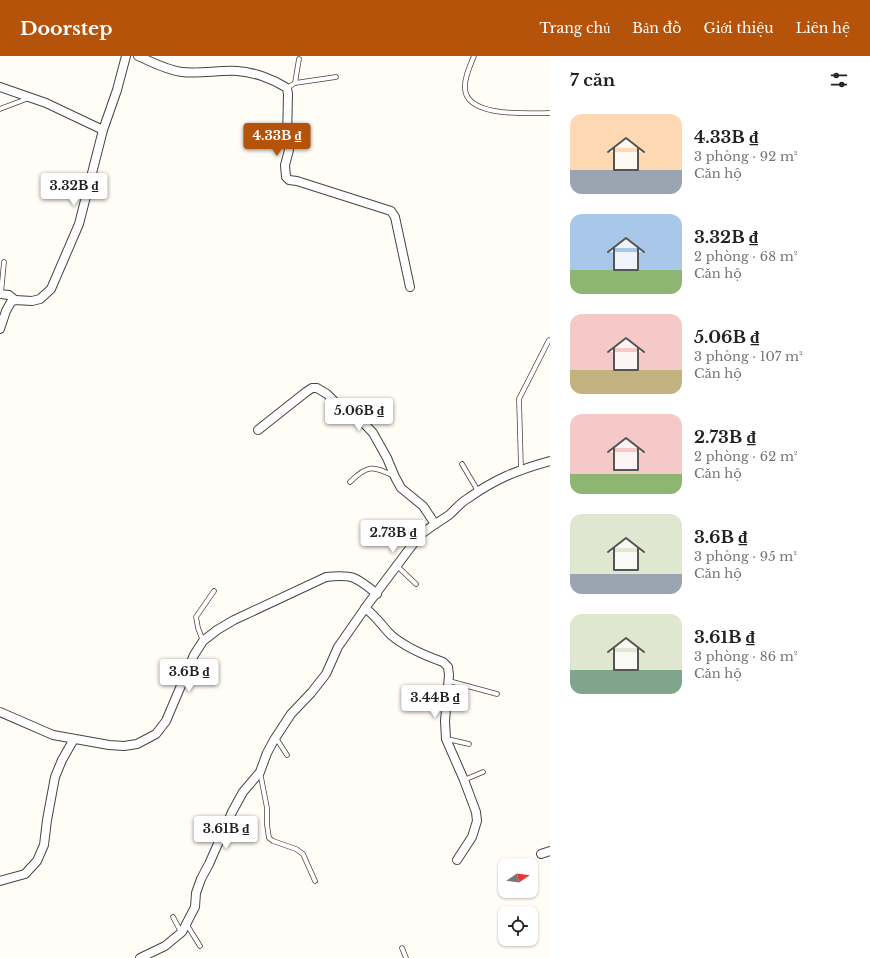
<!DOCTYPE html>
<html lang="vi">
<head>
<meta charset="utf-8">
<style>
	:root { --surface:#fff; --page:#f6f6f6; --text:#222; --muted:#767676; --accent:#b45309 }
	body { margin:0; font-family:"Libre Baskerville",serif; background:var(--page); color:var(--text); height:100vh; display:flex; flex-direction:column; font-size:15px; white-space:nowrap }
	* { box-sizing:border-box; margin:0 }
	p { font-size:13px; color:var(--muted) }
	.icon { flex:none; width:22px; height:22px; fill:none; stroke:currentColor; stroke-width:2; stroke-linecap:round; stroke-linejoin:round }
	.map { position:relative; flex:1; overflow:hidden }
	.drawer { display:flex; flex-direction:column; background:var(--surface); width:320px }
	.drawer>* { flex:none }
	.needle { width:26px; rotate:77deg }
	.fabs { position:absolute; left:498px; top:802px; display:grid; gap:8px }
	.fabs a { display:grid; place-items:center; width:40px; height:40px; border-radius:8px; background:var(--surface); box-shadow:0 1px 3px #0004; font-size:20px }
	.price { position:absolute; translate:-50% -34px; padding:0 9px; border-radius:4px; background:#fff; color:#222; font-size:13px; line-height:26px; filter:drop-shadow(0 1px 2px #0008) }
	.price::after { content:''; position:absolute; left:50%; top:24px; width:12px; height:9px; margin-left:-6px; background:inherit; clip-path:polygon(0 0,100% 0,50% 100%) }
	.price.selected { background:var(--accent); color:#fff }
	ul { padding:0; list-style:none }
	li { display:flex; align-items:center; gap:12px; height:100px; padding:0 20px }
	li span { display:grid; place-items:center; flex:none; width:112px; height:80px; border-radius:12px; color:#555 }
	li>.icon { margin-inline-start:auto }
	span .icon { width:48px; height:48px; fill:#fffc; stroke-width:1 }
	li b { font-size:17px }
	h2 { display:flex; justify-content:space-between; align-items:center; height:48px; padding:0 20px; font-size:17px }
	header { display:flex; align-items:center; gap:24px; box-sizing:border-box; height:56px; padding:0 20px; background:var(--accent); color:#fff }
	header strong { font-size:19px }
	nav { display:flex; gap:22px; margin-inline-start:auto; font-size:14px }
	main { display:flex; flex:1; min-height:0 }
	.map>svg:first-child { display:block }
	.lines { fill:none; stroke-linecap:round; stroke-linejoin:round }
	.service-casing { stroke:#444; stroke-width:5.5 }
	.minor-casing { stroke:#444; stroke-width:10 }
	.service { stroke:#fff; stroke-width:4 }
	.minor { stroke:#fff; stroke-width:8 }
</style>
</head>
<body>
<header>
<strong>Doorstep</strong>
<nav><a>Trang chủ</a><a>Bản đồ</a><a>Giới thiệu</a><a>Liên hệ</a></nav>
</header>
<main>
<div class="map">
<svg width="550" height="902" viewBox="0 0 550 902">
	<rect width="100%" height="100%" fill="#fffdf5"/>
	<g class="lines">
		<!-- service casing -->
		<g class="service-casing">
			<g id="service">
				<path d="M474,0C470,10 464,22 465,33C467,62 530,57 550,57"/>
				<path d="M295,27L299,3"/>
				<path d="M287,32L295,27L336,21"/>
				<path d="M0,53L29,42"/>
				<path d="M1,237L4,206"/>
				<path d="M462,408L478,435"/>
				<path d="M521,413L519,343L549,284"/>
				<path d="M350,426C368,408 373,410 394,420"/>
				<path d="M397,510L416,528"/>
				<path d="M203,585L198,572L196,561L214,535"/>
				<path d="M449,625L497,638"/>
				<path d="M276,682L287,699"/>
				<path d="M447,683L469,688"/>
				<path d="M260,716L267,752V769L269,782L273,785L296,793L303,798L315,825"/>
				<path d="M464,724L483,716"/>
				<path d="M173,861L181,876"/>
				<path d="M187,869L200,890"/>
				<path d="M402,892L406,902"/>
			</g>
		</g>
		<!-- minor casing -->
		<g class="minor-casing">
			<g id="minor">
				<path d="M138,0C152,6 166,14 182,16C200,18 219,14 237,15C254,16 273,23 287,32L288,38L287,84L289,94L285,109L286,121L289,124L297,125L391,155L395,161L410,231"/>
				<path d="M0,31L46,47L103,74"/>
				<path d="M0,238L9,239L15,244"/>
				<path d="M0,273L6,255L11,246L15,244L32,245L40,243L51,233L79,168L103,74L117,34L126,0"/>
				<path d="M258,374L306,336L312,332H317L327,338L339,350L359,362L373,377L387,402L395,421L401,432L423,450L435,468"/>
				<path d="M365,552C376,560 382,570 391,579C405,591 426,600 443,606L448,611L449,619L445,665L446,683L464,724L476,756L477,765L472,781L457,804"/>
				<path d="M0,656L53,679L109,689L124,690L137,688L156,678L166,665L194,599L203,585L217,574L234,564L326,521C353,518 356,521 377,538"/>
				<path d="M541,798L550,795"/>
				<path d="M0,825L25,818L37,805L44,789L47,764L55,721L62,704L74,683"/>
				<path d="M140,902L165,890L182,876L195,851L196,837L201,823L209,808L232,756L243,736L260,716L267,697L274,684L291,658L311,637L326,618L338,591L368,548L419,480C428,472 439,466 449,459C455,454 460,447 467,443C495,423 517,414 550,405"/>
			</g>
		</g>
		<!-- service -->
		<use href="#service" class="service"/>
		<!-- minor -->
		<use href="#minor" class="minor"/>
	</g>
</svg>
<div class="fabs">
<a><svg class="needle" viewBox="-14 -14 28 28"><path d="M0-13l5 13h-10z" fill="#e53935"/><path d="M0 13l5-13h-10z" fill="#767676"/></svg></a>
<a><svg class="icon" aria-label="locate" viewBox="0 0 24 24"><circle cx="12" cy="12" r="6"/><path d="M12 2v4M12 18v4M2 12h4M18 12h4"/></svg></a>
</div>
<b class="price selected" style="left:277px;top:101px">4.33B ₫</b>
<b class="price" style="left:74px;top:151px">3.32B ₫</b>
<b class="price" style="left:359px;top:376px">5.06B ₫</b>
<b class="price" style="left:393px;top:498px">2.73B ₫</b>
<b class="price" style="left:189px;top:637px">3.6B ₫</b>
<b class="price" style="left:435px;top:663px">3.44B ₫</b>
<b class="price" style="left:226px;top:794px">3.61B ₫</b>
</div>
<section class="drawer">
<h2>7 căn<svg class="icon" aria-label="filters" viewBox="0 0 24 24"><path d="M4 7h16M4 17h16"/><circle cx="9" cy="7" r="2"/><circle cx="15" cy="17" r="2"/></svg></h2>
<ul>
<li><span style="background:linear-gradient(#ffd9b3 70%,#9aa5b1 0)"><svg class="icon" aria-label="home" viewBox="0 0 24 24"><path d="M3 11l9-7 9 7M6 9v11h12V9"/></svg></span><div><b>4.33B ₫</b><p>3 phòng · 92 m²</p><p>Căn hộ</p></div></li>
<li><span style="background:linear-gradient(#a9c7e8 70%,#8fb573 0)"><svg class="icon" aria-label="home" viewBox="0 0 24 24"><path d="M3 11l9-7 9 7M6 9v11h12V9"/></svg></span><div><b>3.32B ₫</b><p>2 phòng · 68 m²</p><p>Căn hộ</p></div></li>
<li><span style="background:linear-gradient(#f6c9c9 70%,#c2b280 0)"><svg class="icon" aria-label="home" viewBox="0 0 24 24"><path d="M3 11l9-7 9 7M6 9v11h12V9"/></svg></span><div><b>5.06B ₫</b><p>3 phòng · 107 m²</p><p>Căn hộ</p></div></li>
<li><span style="background:linear-gradient(#f6c9c9 75%,#8fb573 0)"><svg class="icon" aria-label="home" viewBox="0 0 24 24"><path d="M3 11l9-7 9 7M6 9v11h12V9"/></svg></span><div><b>2.73B ₫</b><p>2 phòng · 62 m²</p><p>Căn hộ</p></div></li>
<li><span style="background:linear-gradient(#dfe7d0 75%,#9aa5b1 0)"><svg class="icon" aria-label="home" viewBox="0 0 24 24"><path d="M3 11l9-7 9 7M6 9v11h12V9"/></svg></span><div><b>3.6B ₫</b><p>3 phòng · 95 m²</p><p>Căn hộ</p></div></li>
<li><span style="background:linear-gradient(#dfe7d0 70%,#7fa58c 0)"><svg class="icon" aria-label="home" viewBox="0 0 24 24"><path d="M3 11l9-7 9 7M6 9v11h12V9"/></svg></span><div><b>3.61B ₫</b><p>3 phòng · 86 m²</p><p>Căn hộ</p></div></li>
</ul>
</section>
</main>
</body>
</html>
